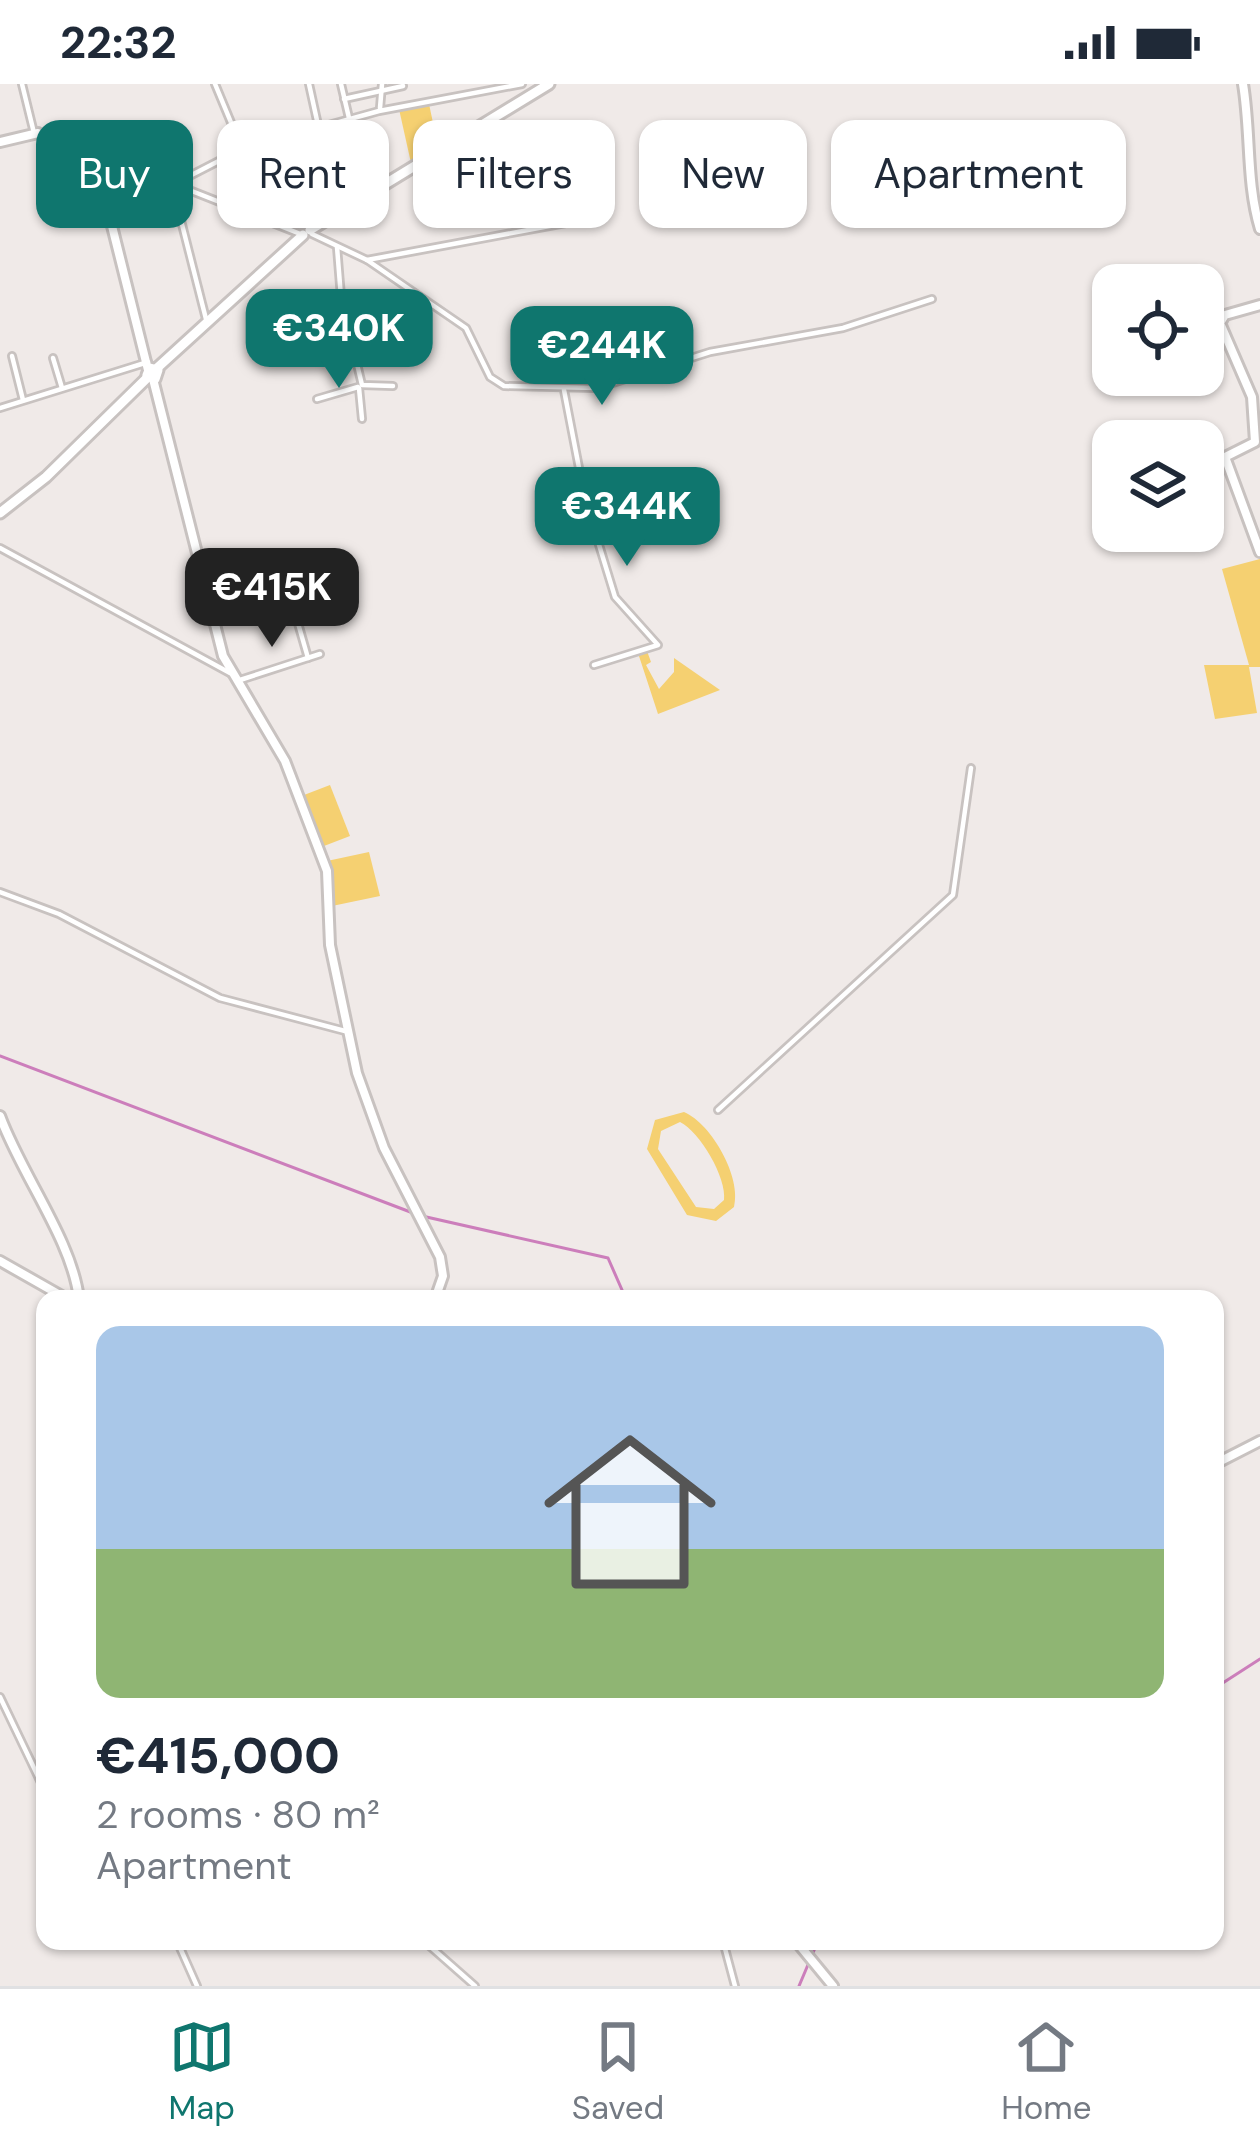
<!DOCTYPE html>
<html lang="en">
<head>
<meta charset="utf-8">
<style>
	:root { --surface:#fff; --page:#f2f2f3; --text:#1f2937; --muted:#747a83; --line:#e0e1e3; --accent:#0f766e }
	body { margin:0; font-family:"DM Sans",sans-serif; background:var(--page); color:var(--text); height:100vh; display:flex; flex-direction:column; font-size:45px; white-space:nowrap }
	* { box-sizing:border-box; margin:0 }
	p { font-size:39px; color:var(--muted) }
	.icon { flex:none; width:66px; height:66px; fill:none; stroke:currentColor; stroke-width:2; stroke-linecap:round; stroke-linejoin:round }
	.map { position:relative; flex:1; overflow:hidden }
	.details { position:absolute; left:36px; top:1206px; width:1188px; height:660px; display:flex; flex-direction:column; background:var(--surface); border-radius:24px; box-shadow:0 3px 9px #0004 }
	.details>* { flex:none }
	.top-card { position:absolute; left:36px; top:36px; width:1188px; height:108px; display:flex; gap:24px }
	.tools { position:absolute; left:1092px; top:180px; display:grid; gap:24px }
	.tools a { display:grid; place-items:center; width:132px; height:132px; border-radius:24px; background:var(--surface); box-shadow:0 3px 9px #0004; font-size:60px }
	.price { position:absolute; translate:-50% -102px; padding:0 27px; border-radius:24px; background:var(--accent); color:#fff; font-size:39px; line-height:78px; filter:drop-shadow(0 3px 6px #0008) }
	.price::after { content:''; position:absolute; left:50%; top:72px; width:36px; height:27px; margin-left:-18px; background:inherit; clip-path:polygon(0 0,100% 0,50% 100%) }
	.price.active { background:#222; color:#fff }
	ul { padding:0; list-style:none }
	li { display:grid; align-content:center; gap:24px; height:636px; padding:0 60px }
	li+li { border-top:3px solid var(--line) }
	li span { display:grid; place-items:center; height:372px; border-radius:24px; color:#555 }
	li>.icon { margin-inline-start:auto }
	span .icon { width:216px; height:216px; fill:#fffc; stroke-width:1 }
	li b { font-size:51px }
	.chip { padding:0 42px; border-radius:24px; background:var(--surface); box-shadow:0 3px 9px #0004; font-size:42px; line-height:108px }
	.chip.active { background:var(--accent); color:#fff }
	.status { display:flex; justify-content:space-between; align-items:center; height:84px; padding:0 60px; background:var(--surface); direction:ltr }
	.status svg { height:33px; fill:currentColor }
	.tab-bar { display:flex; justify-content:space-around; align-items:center; height:168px; border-top:3px solid var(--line); background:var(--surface); font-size:33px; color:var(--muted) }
	.tab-bar a { display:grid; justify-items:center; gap:6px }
	.tab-bar .active { color:var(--accent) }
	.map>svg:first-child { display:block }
	.green { fill:#f5d071; fill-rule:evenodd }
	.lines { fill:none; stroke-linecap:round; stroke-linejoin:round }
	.stream { stroke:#cc7ebb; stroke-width:3 }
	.street-casing { stroke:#c8c2c0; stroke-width:10 }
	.secondary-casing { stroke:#c8c2c0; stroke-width:14 }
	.primary-casing { stroke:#c8c2c0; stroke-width:15 }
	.street { stroke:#fff; stroke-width:4.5 }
	.secondary { stroke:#fff; stroke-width:8 }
	.primary { stroke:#fff; stroke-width:9 }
</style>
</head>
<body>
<div class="status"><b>22:32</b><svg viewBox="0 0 49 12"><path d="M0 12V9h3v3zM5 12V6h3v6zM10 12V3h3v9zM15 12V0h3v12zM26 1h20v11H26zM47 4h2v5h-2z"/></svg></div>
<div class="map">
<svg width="1260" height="1902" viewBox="0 0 1260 1902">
	<rect width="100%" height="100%" fill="#f0eae8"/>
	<!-- green -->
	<g class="green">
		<path d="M429,20L438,62L411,79L399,25Z"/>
		<path d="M1260,475V583H1249L1257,629L1215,635L1204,581H1249L1222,485Z"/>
		<path d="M647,567L651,578L646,581L659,605L674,588V574L720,606L658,630L638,569Z"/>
		<path d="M330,701L350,752L324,762L304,711Z"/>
		<path d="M369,768L380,812L332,822L327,777Z"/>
		<path d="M684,1028C712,1040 742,1094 734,1123L716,1137L687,1131L647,1065L655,1036ZM680,1038C700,1048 727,1094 724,1116L714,1125L696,1123L658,1065L661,1047Z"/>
	</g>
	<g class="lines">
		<!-- stream -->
		<g class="stream">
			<path d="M0,972L413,1129"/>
			<path d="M422,1132L608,1174L626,1215"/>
			<path d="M1215,1604L1260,1575"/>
			<path d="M799,1902L818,1857"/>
		</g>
		<!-- street casing -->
		<g class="street-casing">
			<g id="street">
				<path d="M22,0L34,49"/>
				<path d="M309,0L318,41"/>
				<path d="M341,0L349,34"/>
				<path d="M344,15L403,2"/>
				<path d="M380,24L382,0"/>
				<path d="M242,65L379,27L522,0"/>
				<path d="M114,66L125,110"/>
				<path d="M174,100L242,65L215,0"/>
				<path d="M172,101L206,235"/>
				<path d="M110,110L174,100L303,151"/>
				<path d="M45,118L94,95"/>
				<path d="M53,130L104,106"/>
				<path d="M312,150L367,176L466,244L490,293L504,302L597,304L710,268L843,244L932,215"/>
				<path d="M337,163L341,213L362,301L393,302"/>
				<path d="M367,176L582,136"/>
				<path d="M12,272L23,316"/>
				<path d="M53,274L62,304"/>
				<path d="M359,304L362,335"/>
				<path d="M564,306L585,415L615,513L658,561L594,581"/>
				<path d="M317,315L358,303"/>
				<path d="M0,324L148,278"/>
				<path d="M0,464L230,589"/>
				<path d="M287,501L308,574"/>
				<path d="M240,596L320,570"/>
				<path d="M0,808L59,830L220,914L345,947"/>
				<path d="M718,1026L953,811L971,684"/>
				<path d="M0,1613L45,1707"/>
				<path d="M177,1857L197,1902"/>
				<path d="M424,1857L475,1902"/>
				<path d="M723,1857L735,1902"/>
			</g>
		</g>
		<!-- secondary casing -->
		<g class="secondary-casing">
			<g id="secondary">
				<path d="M1243,0C1251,48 1246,99 1260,145"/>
				<path d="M0,58L38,49L86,82L104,107"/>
				<path d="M104,107L109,109L108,114L103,112Z"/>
				<path d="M105,114L148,286"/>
				<path d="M1260,221L1225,231L1220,239L1252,313L1255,358L1225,373L1260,468"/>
				<path d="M153,295L223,572L285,677L327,787L330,861L357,989L384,1064L440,1173L443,1192L435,1215"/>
				<path d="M0,1032C22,1092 72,1156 79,1215"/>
				<path d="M0,1177L67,1215"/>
				<path d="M86,1215H89"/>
				<path d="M1215,1380L1260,1357"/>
				<path d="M796,1857L833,1902"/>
			</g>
		</g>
		<!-- primary casing -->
		<g class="primary-casing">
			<g id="primary">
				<path d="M310,146L549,0"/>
				<path d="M150,284L158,286L155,295L147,291Z"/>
				<path d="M156,285L303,151"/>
				<path d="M0,429L46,393L148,293"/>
			</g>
		</g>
		<!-- street -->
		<use href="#street" class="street"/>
		<!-- secondary -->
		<use href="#secondary" class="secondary"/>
		<!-- primary -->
		<use href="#primary" class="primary"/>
	</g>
</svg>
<div class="tools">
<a><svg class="icon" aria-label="locate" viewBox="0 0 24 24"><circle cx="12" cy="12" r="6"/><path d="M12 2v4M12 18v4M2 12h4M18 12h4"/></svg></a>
<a><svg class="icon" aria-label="layers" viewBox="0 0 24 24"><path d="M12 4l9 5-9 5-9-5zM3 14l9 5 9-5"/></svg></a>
</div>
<b class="price" style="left:339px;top:307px">€340K</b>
<b class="price" style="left:602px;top:324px">€244K</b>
<b class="price" style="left:627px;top:485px">€344K</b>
<b class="price active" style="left:272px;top:566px">€415K</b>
<div class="top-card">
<a class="chip active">Buy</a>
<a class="chip">Rent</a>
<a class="chip">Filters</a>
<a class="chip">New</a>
<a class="chip">Apartment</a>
</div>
<section class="details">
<ul>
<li><span style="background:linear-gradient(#a9c7e8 60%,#8fb573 0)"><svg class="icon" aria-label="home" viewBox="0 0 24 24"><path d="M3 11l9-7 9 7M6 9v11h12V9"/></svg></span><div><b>€415,000</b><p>2 rooms · 80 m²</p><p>Apartment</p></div></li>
</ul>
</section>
</div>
<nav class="tab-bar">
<a class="active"><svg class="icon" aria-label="map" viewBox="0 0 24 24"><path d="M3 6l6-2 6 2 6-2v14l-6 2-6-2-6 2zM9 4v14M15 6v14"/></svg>Map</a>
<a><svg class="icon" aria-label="saved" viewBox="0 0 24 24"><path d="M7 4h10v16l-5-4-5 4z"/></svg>Saved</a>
<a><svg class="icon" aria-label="home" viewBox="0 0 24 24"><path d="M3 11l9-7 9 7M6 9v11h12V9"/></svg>Home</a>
</nav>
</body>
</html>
